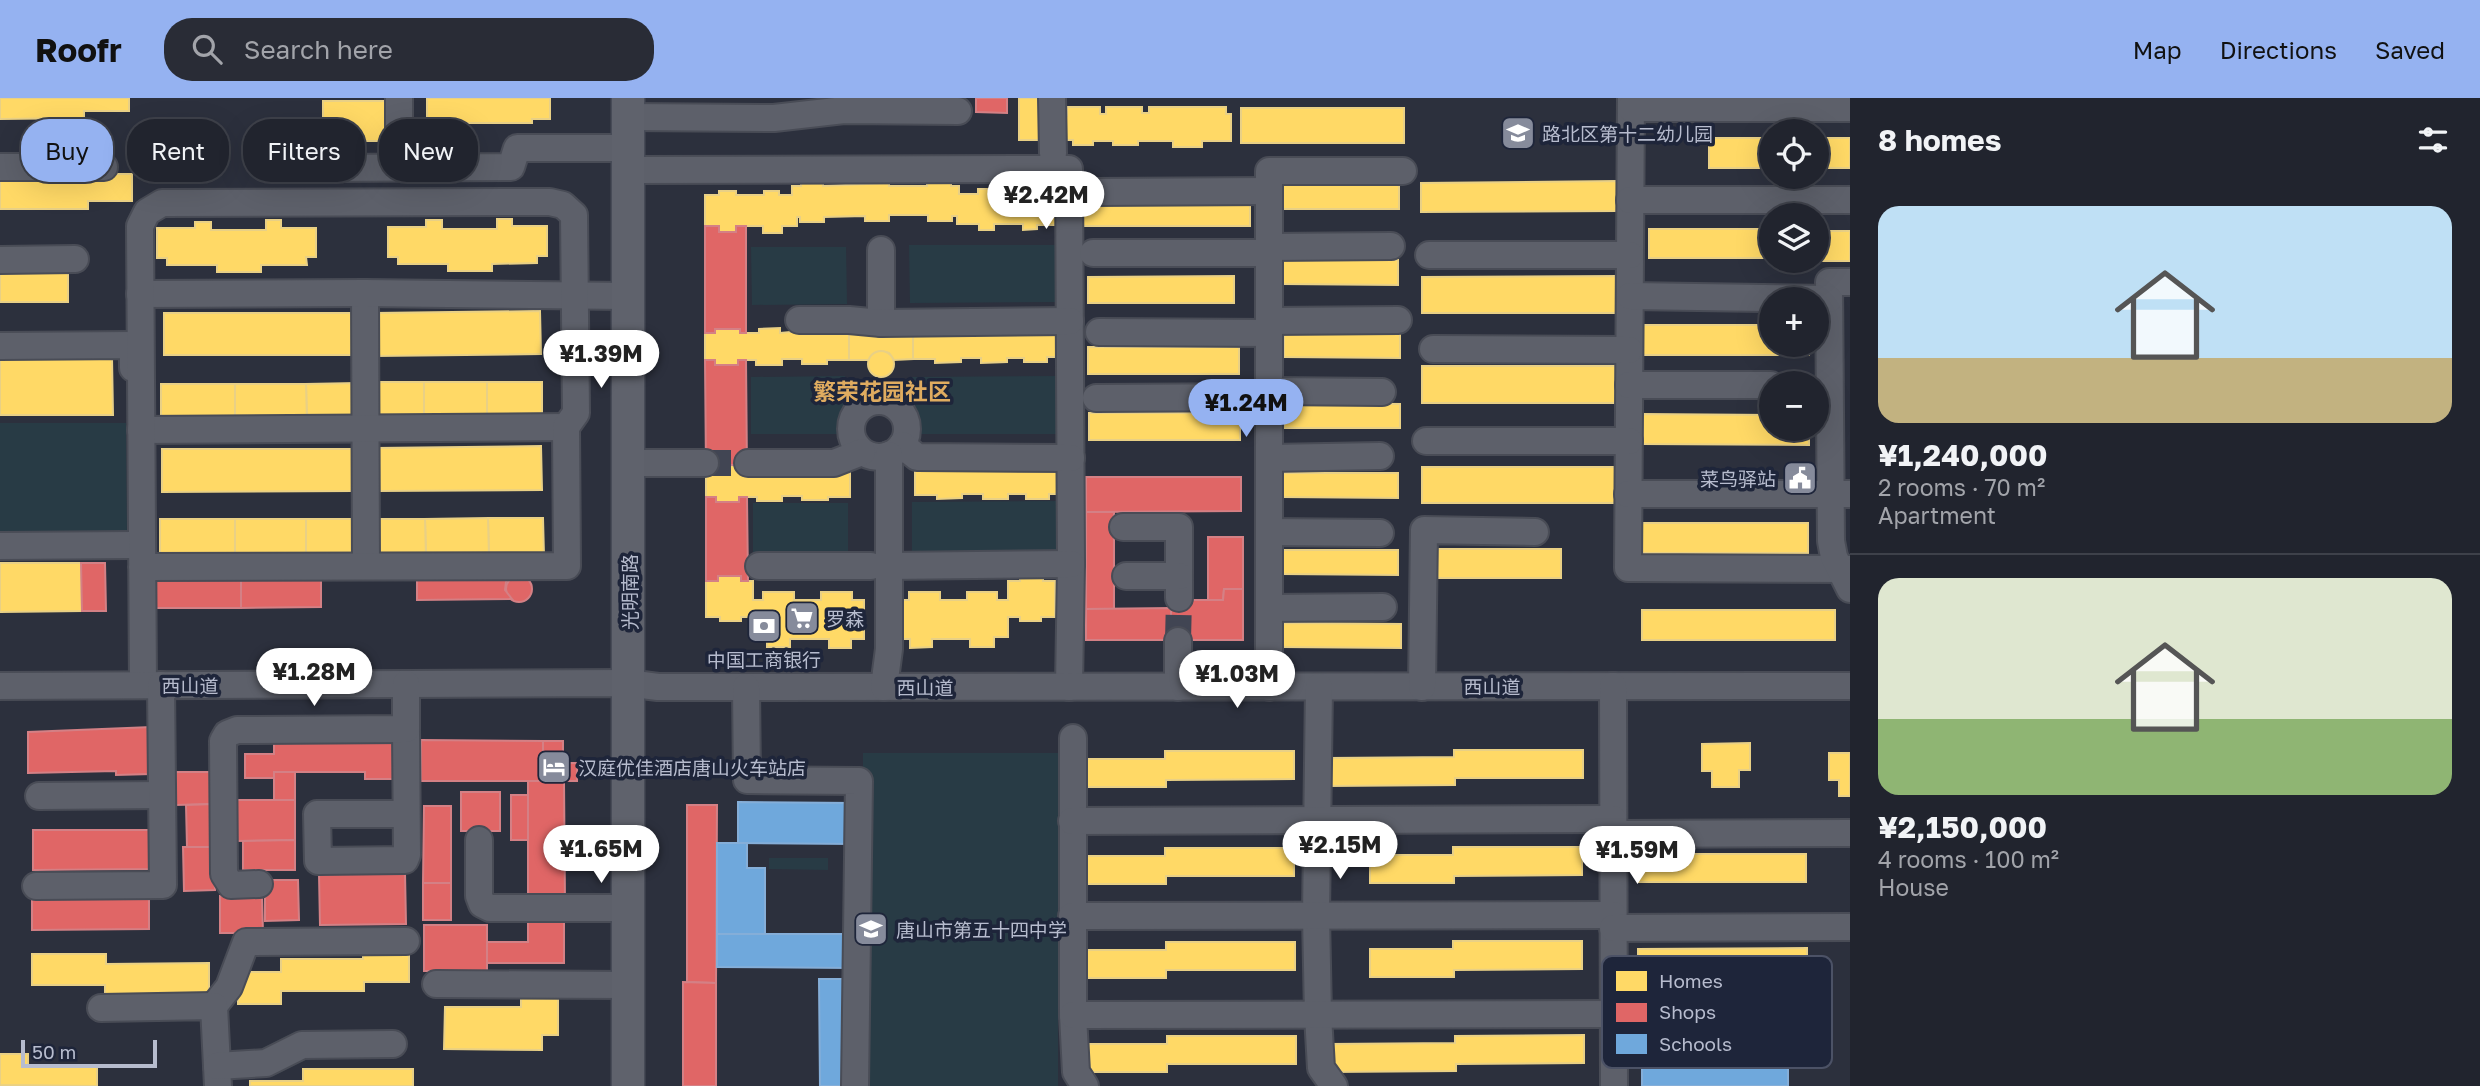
<!DOCTYPE html>
<html lang="en">
<head>
<meta charset="utf-8">
<style>
	:root { --surface:#21242e; --page:#292c36; --text:#f1f3f6; --muted:#a2a4aa; --line:#3e414a; --accent:#95b2f1 }
	body { margin:0; font-family:"Golos Text","Noto Sans SC",sans-serif; background:var(--page); color:var(--text); height:100vh; display:flex; flex-direction:column; font-size:26px; white-space:nowrap }
	* { box-sizing:border-box; margin:0 }
	p { font-size:23px; color:var(--muted) }
	.icon { flex:none; width:38px; height:38px; fill:none; stroke:currentColor; stroke-width:2; stroke-linecap:round; stroke-linejoin:round }
	.map { position:relative; flex:1; overflow:hidden }
	.details { display:flex; flex-direction:column; background:var(--surface); width:630px }
	.details>* { flex:none }
	.guide { position:absolute; left:21px; top:21px; width:665px; height:63px; display:flex; gap:14px }
	.buttons { position:absolute; left:1759px; top:21px; display:grid; gap:14px }
	.buttons a { display:grid; place-items:center; width:70px; height:70px; border-radius:50%; background:var(--surface); box-shadow:0 7px 28px #0002,0 0 0 2px var(--line); font-size:35px }
	.scale { position:absolute; left:21px; bottom:18px; width:136px; box-sizing:border-box; padding-left:7px; border:4px solid #b7bcce; border-top:0; font-size:19px; line-height:24px; white-space:nowrap; color:#b7bcce; -webkit-text-stroke:5px #1e253a; paint-order:stroke }
	.price { position:absolute; translate:-50% -60px; padding:0 16px; border-radius:24px; background:#fff; color:#222; font-size:23px; line-height:46px; filter:drop-shadow(0 2px 4px #0008) }
	.price::after { content:''; position:absolute; left:50%; top:42px; width:21px; height:16px; margin-left:-10px; background:inherit; clip-path:polygon(0 0,100% 0,50% 100%) }
	.price.selected { background:var(--accent); color:#111 }
	ul { padding:0; list-style:none }
	li { display:grid; align-content:center; gap:14px; height:371px; padding:0 28px }
	li+li { border-top:2px solid var(--line) }
	li span { display:grid; place-items:center; height:217px; border-radius:21px; color:#555 }
	li>.icon { margin-inline-start:auto }
	span .icon { width:126px; height:126px; fill:#fffc; stroke-width:1 }
	li b { font-size:30px }
	h2 { display:flex; justify-content:space-between; align-items:center; height:84px; padding:0 28px; font-size:30px }
	.tag { padding:0 24px; border-radius:28px; background:var(--surface); box-shadow:0 7px 28px #0002,0 0 0 2px var(--line); font-size:24px; line-height:63px }
	.tag.selected { background:var(--accent); color:#111 }
	header { display:flex; align-items:center; gap:42px; box-sizing:border-box; height:98px; padding:0 35px; background:var(--accent); color:#111 }
	header strong { font-size:33px }
	nav { display:flex; gap:38px; margin-inline-start:auto; font-size:24px }
	.search { width:490px; height:63px; background:var(--page); display:flex; align-items:center; gap:18px; box-sizing:border-box; padding:0 24px; border-radius:28px; color:var(--muted); font-size:26px }
	main { display:flex; flex:1; min-height:0 }
	.map>svg:first-child { display:block }
	.green { fill:#283b45 }
	.homes { fill:#ffd966; stroke:#e9d085; stroke-width:2 }
	.shops { fill:#e06666; stroke:#d48085; stroke-width:2 }
	.schools { fill:#6fa8dc; stroke:#85aed8; stroke-width:2 }
	.lines { fill:none; stroke-linecap:round; stroke-linejoin:round }
	.minor-tunnel { stroke:#414553; stroke-width:26; stroke-dasharray:26 13; stroke-linecap:butt }
	.minor-casing { stroke:#494c56; stroke-width:30 }
	.major-casing { stroke:#474b57; stroke-width:35 }
	.minor { stroke:#5d606a; stroke-width:26 }
	.major { stroke:#5f626c; stroke-width:32 }
	.labels { text-anchor:middle; dominant-baseline:central; stroke-width:7; stroke-linejoin:round; paint-order:stroke }
	.poi-label { font-size:19px; fill:#b7bcce; stroke:#1e253a; text-anchor:start }
	.street-label { font-size:19px; fill:#b7bcce; stroke:#1e253a }
	.quarter-label { font-size:23px; font-weight:bold; fill:#e0ac60; stroke:#1e253a }
	.key { fill:#1e253a; stroke:#4c5266; stroke-width:2 }
	.key-label { font-size:19px; fill:#b7bcce }
</style>
</head>
<body>
<header>
<strong>Roofr</strong>
<div class="search"><svg class="icon" aria-label="search" viewBox="0 0 24 24"><circle cx="10" cy="10" r="6"/><path d="M15 15l6 6"/></svg>Search here</div>
<nav><a>Map</a><a>Directions</a><a>Saved</a></nav>
</header>
<main>
<div class="map">
<svg width="1850" height="988" viewBox="0 0 1850 988">
	<rect width="100%" height="100%" fill="#2c303d"/>
	<!-- green -->
	<g class="green">
		<path d="M909,147H1057L1058,204L910,205Z"/>
		<path d="M751,149H846L847,206L752,207Z"/>
		<path d="M845,278L846,336H751V279Z"/>
		<path d="M1059,278V336H912L911,279Z"/>
		<path d="M0,325H126L127,441L0,442Z"/>
		<path d="M1060,403V461H912V404Z"/>
		<path d="M753,405H848V462L753,463Z"/>
		<rect x="863" y="655" width="195" height="333"/>
		<path d="M769,760H828V772L769,771Z"/>
	</g>
	<!-- homes -->
	<g class="homes">
		<path d="M0,0H129V13H84V20L0,21Z"/>
		<path d="M427,0H550V21H532V25H445V21H427Z"/>
		<rect x="1019" y="0" width="25" height="42"/>
		<rect x="323" y="3" width="70" height="40"/>
		<path d="M1067,9H1100V16H1106V9H1142V15H1149V9H1226V16H1231V43H1202V49H1173V43H1138V47H1113V43H1093V47H1073V42H1061V18H1067Z"/>
		<rect x="1241" y="10" width="163" height="35"/>
		<rect x="1709" y="40" width="62" height="30"/>
		<rect x="1816" y="40" width="34" height="30"/>
		<path d="M87,76H132V103H88V111H0V82H87Z"/>
		<path d="M1617,83V113L1421,114V85Z"/>
		<path d="M801,84H823V88L889,85V88H927V84H951V88H959V96H978V91H994V96H1023V92L1036,91V96H1057V127H1037V131L1023,132V126H994V132H979V126H957V118H952V123H928V117H889V123H865V118L824,119V124H800V119H797V128H782V135H763V128H736V134H719V128H705V97H719V93H736V97H764V93H779V97H792V88H801Z"/>
		<path d="M1283,86L1399,87V111H1283Z"/>
		<rect x="1082" y="102" width="168" height="26"/>
		<path d="M497,121H512V128H547V158H537V165L492,166V173H448V166H398V159H388V129H426V122H442V131H497Z"/>
		<path d="M266,122H281V130H316V159H306L307,167H261V174H217V167H167V160H157V130H195V124H211V132H266Z"/>
		<rect x="1649" y="131" width="122" height="29"/>
		<rect x="1816" y="133" width="34" height="30"/>
		<path d="M1283,162H1398V187L1283,186Z"/>
		<rect x="0" y="174" width="68" height="30"/>
		<path d="M1234,178V205H1088V179Z"/>
		<path d="M1619,178V215H1422V179Z"/>
		<path d="M540,213L541,256L376,258L375,215Z"/>
		<rect x="164" y="215" width="190" height="42"/>
		<path d="M1643,227H1771V247H1809V257H1643Z"/>
		<path d="M780,230V235L822,231V235H849V262H827V266H802V261H782V267H756V262H738V267H715V262H705V235H715V231H740V235H759V231Z"/>
		<path d="M1057,232V259H1047V264H1024V260H1007V264L981,265V260H961V264L935,265V261H913V234Z"/>
		<path d="M913,234V261L894,262L889,255L881,253L873,256L869,262H849V235Z"/>
		<path d="M1284,235H1400V260L1284,259Z"/>
		<rect x="1088" y="249" width="151" height="27"/>
		<circle cx="881" cy="266" r="13"/>
		<path d="M112,260L113,317H0V261Z"/>
		<rect x="1422" y="268" width="196" height="37"/>
		<rect x="373" y="284" width="51" height="38"/>
		<rect x="424" y="284" width="63" height="38"/>
		<rect x="487" y="284" width="55" height="38"/>
		<path d="M357,285L358,323L307,324L306,286Z"/>
		<rect x="161" y="286" width="74" height="38"/>
		<path d="M235,286H306L307,324H235Z"/>
		<path d="M1284,305L1400,306V330H1284Z"/>
		<rect x="1089" y="315" width="151" height="27"/>
		<path d="M1643,316L1771,317V331H1809V347L1643,346Z"/>
		<path d="M541,348L542,392L377,393L376,350Z"/>
		<path d="M162,351H352V393L162,394Z"/>
		<path d="M716,367L850,372V399H828V402H802V398H782V403H757V399H739V404H716V399H706V371Z"/>
		<path d="M1059,368V396H1049V401H1026V396H1008V401H983V396H962V400L937,401V397H915V370Z"/>
		<rect x="1422" y="369" width="196" height="36"/>
		<path d="M1282,375H1398V400L1282,399Z"/>
		<path d="M488,420H543L544,458H489Z"/>
		<path d="M488,420L489,458L426,459L425,421Z"/>
		<rect x="160" y="421" width="75" height="38"/>
		<rect x="235" y="421" width="71" height="38"/>
		<rect x="306" y="421" width="51" height="38"/>
		<path d="M374,421H425L426,459H374Z"/>
		<rect x="1642" y="425" width="166" height="30"/>
		<rect x="1433" y="451" width="128" height="29"/>
		<path d="M1282,452H1398V477L1282,476Z"/>
		<path d="M0,465H81L82,513L0,514Z"/>
		<path d="M718,478H741V483H753V502H763V494H794V502H821V494H852V502H864V541H851V550H829V541H790V549H767V539H753V519H741V523H720V519H706V483H718Z"/>
		<path d="M1020,478H1043V483H1055V519H1041V523H1020V519H1008V539H994V549H970V541H932V549L910,550V541H897V502H909V494H940V502H967V494H997V502H1008V483H1020Z"/>
		<rect x="1642" y="512" width="193" height="30"/>
		<path d="M1282,525L1401,526V550L1282,549Z"/>
		<path d="M1750,645V672H1739V689H1712V673H1702V646Z"/>
		<path d="M1454,652H1583V680H1455V687L1329,688V660L1454,659Z"/>
		<path d="M1165,653H1294V681L1166,682V689H1082V661H1165Z"/>
		<path d="M1829,655H1850V698H1839V682H1829Z"/>
		<path d="M1453,749H1582V777L1454,778V785H1370V757H1453Z"/>
		<path d="M1165,750H1294V778H1166V786H1082V758H1165Z"/>
		<rect x="1638" y="756" width="168" height="28"/>
		<path d="M1453,843H1582V871L1454,872V879H1370V851H1453Z"/>
		<path d="M1166,844H1295V872H1166V880H1083L1082,852H1166Z"/>
		<path d="M363,849H409V884H364V893H281V906H238V874H281V861H363Z"/>
		<path d="M1807,850V878L1638,879V851Z"/>
		<path d="M32,856H106V866L209,865V897H105V887H32Z"/>
		<path d="M521,892H558V937H542V952L444,951L445,909H521Z"/>
		<path d="M1584,937V965L1456,966V973L1331,974L1330,946L1455,945V938Z"/>
		<path d="M1167,938H1296V966H1167V974H1083V946H1167Z"/>
		<path d="M0,956H28V967H97V988L0,987Z"/>
		<path d="M303,971H413V988H250V983H303Z"/>
	</g>
	<!-- shops -->
	<g class="shops">
		<path d="M976,0H1007V15L976,14Z"/>
		<path d="M705,128H719V134H736V128H746V235H740V231H715V235H705Z"/>
		<path d="M705,262H715V267H738V262H746L747,371L741,367H716L706,371Z"/>
		<path d="M1086,379H1241V413L1086,414Z"/>
		<path d="M706,399H716V404H739V399H747L748,483H741V478H718V483H706Z"/>
		<rect x="1086" y="414" width="28" height="97"/>
		<path d="M1208,439H1243V491H1224L1223,502H1208Z"/>
		<path d="M81,465H105L106,513H82Z"/>
		<path d="M321,477V509L241,510V478Z"/>
		<circle cx="519" cy="491" r="13"/>
		<rect x="149" y="478" width="92" height="32"/>
		<path d="M511,478L506,484L505,492L512,501L417,502V479Z"/>
		<path d="M1224,491H1243V542H1171V502H1223Z"/>
		<path d="M1171,510V542H1086V511Z"/>
		<path d="M151,629V676L116,677V673L28,675V634Z"/>
		<path d="M402,641V681H365V674H274V680H245V656H274V642Z"/>
		<path d="M421,642L543,643V683H421Z"/>
		<path d="M543,643H563V665H577V683H543Z"/>
		<path d="M176,674H213V706L176,707Z"/>
		<rect x="274" y="674" width="21" height="28"/>
		<path d="M528,683H564L565,804H528Z"/>
		<rect x="461" y="694" width="39" height="39"/>
		<rect x="511" y="697" width="17" height="45"/>
		<path d="M234,702H295V742L235,743Z"/>
		<path d="M213,706L214,749H187L186,707Z"/>
		<path d="M687,707H717L716,885L687,884Z"/>
		<path d="M424,708H451V785H423Z"/>
		<path d="M33,732H154V771L33,772Z"/>
		<path d="M295,742V772H243V743Z"/>
		<path d="M183,749H214L215,792L184,793Z"/>
		<path d="M405,775L406,826L320,827L319,776Z"/>
		<path d="M265,782H298L299,822L265,823Z"/>
		<rect x="423" y="785" width="28" height="37"/>
		<path d="M149,798V831L32,832V799Z"/>
		<path d="M220,798H262L263,835H220Z"/>
		<path d="M528,818H564V865H487V844H528Z"/>
		<rect x="424" y="827" width="63" height="46"/>
		<path d="M683,884L716,885V988H683Z"/>
	</g>
	<!-- schools -->
	<g class="schools">
		<path d="M738,704L854,705V746L738,745Z"/>
		<path d="M717,745H747V770H765V836H717Z"/>
		<path d="M717,836H851V870L717,869Z"/>
		<path d="M819,881H848V988H820Z"/>
		<path d="M1737,923H1792V960H1788V988H1642V941H1659V924H1692V940H1737Z"/>
	</g>
	<g class="lines">
		<!-- minor-tunnel -->
		<g class="minor-tunnel">
			<path d="M705,365H748"/>
			<path d="M1178,543L1179,500"/>
		</g>
		<!-- minor casing -->
		<g class="minor-casing">
			<g id="minor">
				<path d="M399,0V69"/>
				<path d="M1052,0L1053,55"/>
				<path d="M1631,0L1628,470L1850,471"/>
				<path d="M1631,10H1850"/>
				<path d="M627,19L774,20L844,12L958,13"/>
				<path d="M0,69H104"/>
				<path d="M321,70L511,69L517,50H627"/>
				<path d="M627,72L1069,71L1071,466L1069,589"/>
				<path d="M1093,94L1269,93"/>
				<path d="M1630,102H1850"/>
				<path d="M1269,149L1391,148"/>
				<path d="M881,152V225"/>
				<path d="M1093,155H1269"/>
				<path d="M1429,157H1630"/>
				<path d="M0,162L75,161"/>
				<path d="M1850,184H1829L1831,443L1834,459L1850,491"/>
				<path d="M365,195L366,468"/>
				<path d="M140,196L365,195L627,198"/>
				<path d="M1630,198L1829,201"/>
				<path d="M799,222H849L881,225L1070,223"/>
				<path d="M1269,223L1398,222"/>
				<path d="M1099,234L1269,235"/>
				<path d="M0,248L133,247V270"/>
				<path d="M1433,251L1629,252"/>
				<path d="M1629,287H1771"/>
				<path d="M1269,293L1382,294"/>
				<path d="M1096,300L1269,299"/>
				<circle cx="879" cy="331" r="28"/>
				<path d="M141,332L566,329"/>
				<path d="M1426,343H1629"/>
				<path d="M902,347L917,359L1071,360"/>
				<path d="M1269,360L1380,358"/>
				<path d="M628,365H705"/>
				<path d="M748,365H834L862,354"/>
				<path d="M1628,396H1850"/>
				<path d="M1123,429H1179V500"/>
				<path d="M1270,434L1380,435"/>
				<path d="M0,448L133,447"/>
				<path d="M759,468H871"/>
				<path d="M889,468L1071,466"/>
				<path d="M142,469L567,468L566,329L576,315L574,117L563,107L550,104L162,105L147,114L140,128L143,587"/>
				<path d="M1126,478H1179"/>
				<path d="M1269,510L1383,509"/>
				<path d="M1178,543V589"/>
				<path d="M0,588L627,585L658,589L1850,588"/>
				<path d="M1613,588L1614,988"/>
				<path d="M746,589L747,682L859,683L855,988"/>
				<path d="M884,589L889,551V357"/>
				<path d="M1269,589V73H1403"/>
				<path d="M1319,589L1316,818L1318,917L1321,970L1334,988"/>
				<path d="M1422,589L1424,432L1535,434"/>
				<path d="M406,631L407,757L405,762L318,763L317,716H406"/>
				<path d="M1073,640V917L1076,974L1085,988"/>
				<path d="M39,698L162,697"/>
				<path d="M1072,723L1613,721"/>
				<path d="M1613,736L1850,735"/>
				<path d="M479,742V798L482,806L490,810H628"/>
				<path d="M259,786L231,787L224,776L223,643L227,636L237,632L406,631V586"/>
				<path d="M36,788L163,787L161,587"/>
				<path d="M1072,818L1613,817"/>
				<path d="M1613,830L1850,829"/>
				<path d="M436,886L628,887"/>
				<path d="M214,908L229,889L246,844L406,843"/>
				<path d="M101,910L214,908L218,988"/>
				<path d="M1073,917L1614,916L1787,919"/>
				<path d="M217,968L266,965L302,947L393,946"/>
			</g>
		</g>
		<!-- major casing -->
		<g class="major-casing">
			<path id="major" d="M628,0V988"/>
		</g>
		<!-- minor -->
		<use href="#minor" class="minor"/>
		<!-- major -->
		<use href="#major" class="major"/>
	</g>
	<!-- icons -->
	<defs>
		<g id="school-square" transform="scale(1.75)"><rect x="-9" y="-9" width="18" height="18" rx="4" fill="#868b9b" stroke="#1e253a"/><path d="M0-5L7-2L0 1L-7-2ZM-4 1L0 2.5L4 1V4Q0 6-4 4Z" fill="#fff"/></g>
		<g id="civic-square" transform="scale(1.75)"><rect x="-9" y="-9" width="18" height="18" rx="4" fill="#868b9b" stroke="#1e253a"/><path d="M-.6-6.5H3V-4.5H.6V-3L4-1V1h2V6H-6V1h2V-1L-.6-3ZM-1.2 2.5V6h2.4V2.5Z" fill="#fff"/></g>
		<g id="supermarket-square" transform="scale(1.75)"><rect x="-9" y="-9" width="18" height="18" rx="4" fill="#868b9b" stroke="#1e253a"/><path d="M-6-5.5h2.5l.6 2H6L4.5 2H-2.5L-4.4-4H-6ZM-1.5 3.2a1.3 1.3 0 1 0 .1 0ZM3 3.2a1.3 1.3 0 1 0 .1 0Z" fill="#fff"/></g>
		<g id="bank-square" transform="scale(1.75)"><rect x="-9" y="-9" width="18" height="18" rx="4" fill="#868b9b" stroke="#1e253a"/><path d="M-6-4H6V4H-6ZM0-2.3a2.3 2.3 0 1 0 0 4.6a2.3 2.3 0 1 0 0-4.6Z" fill="#fff"/></g>
		<g id="hotel-square" transform="scale(1.75)"><rect x="-9" y="-9" width="18" height="18" rx="4" fill="#868b9b" stroke="#1e253a"/><path d="M-6-4.5h1.5V1H6V5H4.5V3h-9V5H-6ZM-4 0a1.8 1.8 0 1 1 3.6 0ZM.5 0V-2.5h3Q6-2.5 6 0Z" fill="#fff"/></g>
	</defs>
	<g fill-rule="evenodd">
		<use href="#school-square" x="1518" y="35"/>
		<use href="#civic-square" x="1800" y="380"/>
		<use href="#supermarket-square" x="802" y="520"/>
		<use href="#bank-square" x="764" y="528"/>
		<use href="#hotel-square" x="554" y="669"/>
		<use href="#school-square" x="871" y="831"/>
	</g>
	<g class="labels">
		<!-- poi labels -->
		<g class="poi-label">
			<text x="1542" y="35">路北区第十二幼儿园</text>
			<text x="1776" y="380" text-anchor="end">菜鸟驿站</text>
			<text x="826" y="520">罗森</text>
			<text x="764" y="561" text-anchor="middle">中国工商银行</text>
			<text x="578" y="669">汉庭优佳酒店唐山火车站店</text>
			<text x="896" y="831">唐山市第五十四中学</text>
		</g>
		<!-- street labels -->
		<g class="street-label">
			<text transform="translate(629 494) rotate(-90)">光明南路</text>
			<text x="190" y="587">西山道</text>
			<text x="1492" y="588">西山道</text>
			<text x="925" y="589">西山道</text>
		</g>
		<!-- quarter labels -->
		<g class="quarter-label">
			<text x="882" y="293">繁荣花园社区</text>
		</g>
	</g>
	<!-- legend -->
	<rect x="1602" y="858" width="230" height="112" rx="10" class="key"/>
	<rect x="1616" y="873" width="31" height="20" fill="#ffd966"/>
	<rect x="1616" y="905" width="31" height="19" fill="#e06666"/>
	<rect x="1616" y="936" width="31" height="20" fill="#6fa8dc"/>
	<g class="key-label">
		<text x="1659" y="890">Homes</text>
		<text x="1659" y="921">Shops</text>
		<text x="1659" y="953">Schools</text>
	</g>
</svg>
<div class="buttons">
<a><svg class="icon" aria-label="locate" viewBox="0 0 24 24"><circle cx="12" cy="12" r="6"/><path d="M12 2v4M12 18v4M2 12h4M18 12h4"/></svg></a>
<a><svg class="icon" aria-label="layers" viewBox="0 0 24 24"><path d="M12 4l9 5-9 5-9-5zM3 14l9 5 9-5"/></svg></a>
<a>+</a>
<a>−</a>
</div>
<div class="scale">50 m</div>
<b class="price" style="left:1046px;top:133px">¥2.42M</b>
<b class="price" style="left:601px;top:292px">¥1.39M</b>
<b class="price selected" style="left:1246px;top:341px">¥1.24M</b>
<b class="price" style="left:314px;top:610px">¥1.28M</b>
<b class="price" style="left:1237px;top:612px">¥1.03M</b>
<b class="price" style="left:1340px;top:783px">¥2.15M</b>
<b class="price" style="left:601px;top:787px">¥1.65M</b>
<b class="price" style="left:1637px;top:788px">¥1.59M</b>
<div class="guide">
<a class="tag selected">Buy</a>
<a class="tag">Rent</a>
<a class="tag">Filters</a>
<a class="tag">New</a>
</div>
</div>
<section class="details">
<h2>8 homes<svg class="icon" aria-label="filters" viewBox="0 0 24 24"><path d="M4 7h16M4 17h16"/><circle cx="9" cy="7" r="2"/><circle cx="15" cy="17" r="2"/></svg></h2>
<ul>
<li><span style="background:linear-gradient(#bfe0f5 70%,#c2b280 0)"><svg class="icon" aria-label="home" viewBox="0 0 24 24"><path d="M3 11l9-7 9 7M6 9v11h12V9"/></svg></span><div><b>¥1,240,000</b><p>2 rooms · 70 m²</p><p>Apartment</p></div></li>
<li><span style="background:linear-gradient(#dfe7d0 65%,#8fb573 0)"><svg class="icon" aria-label="home" viewBox="0 0 24 24"><path d="M3 11l9-7 9 7M6 9v11h12V9"/></svg></span><div><b>¥2,150,000</b><p>4 rooms · 100 m²</p><p>House</p></div></li>
</ul>
</section>
</main>
</body>
</html>
